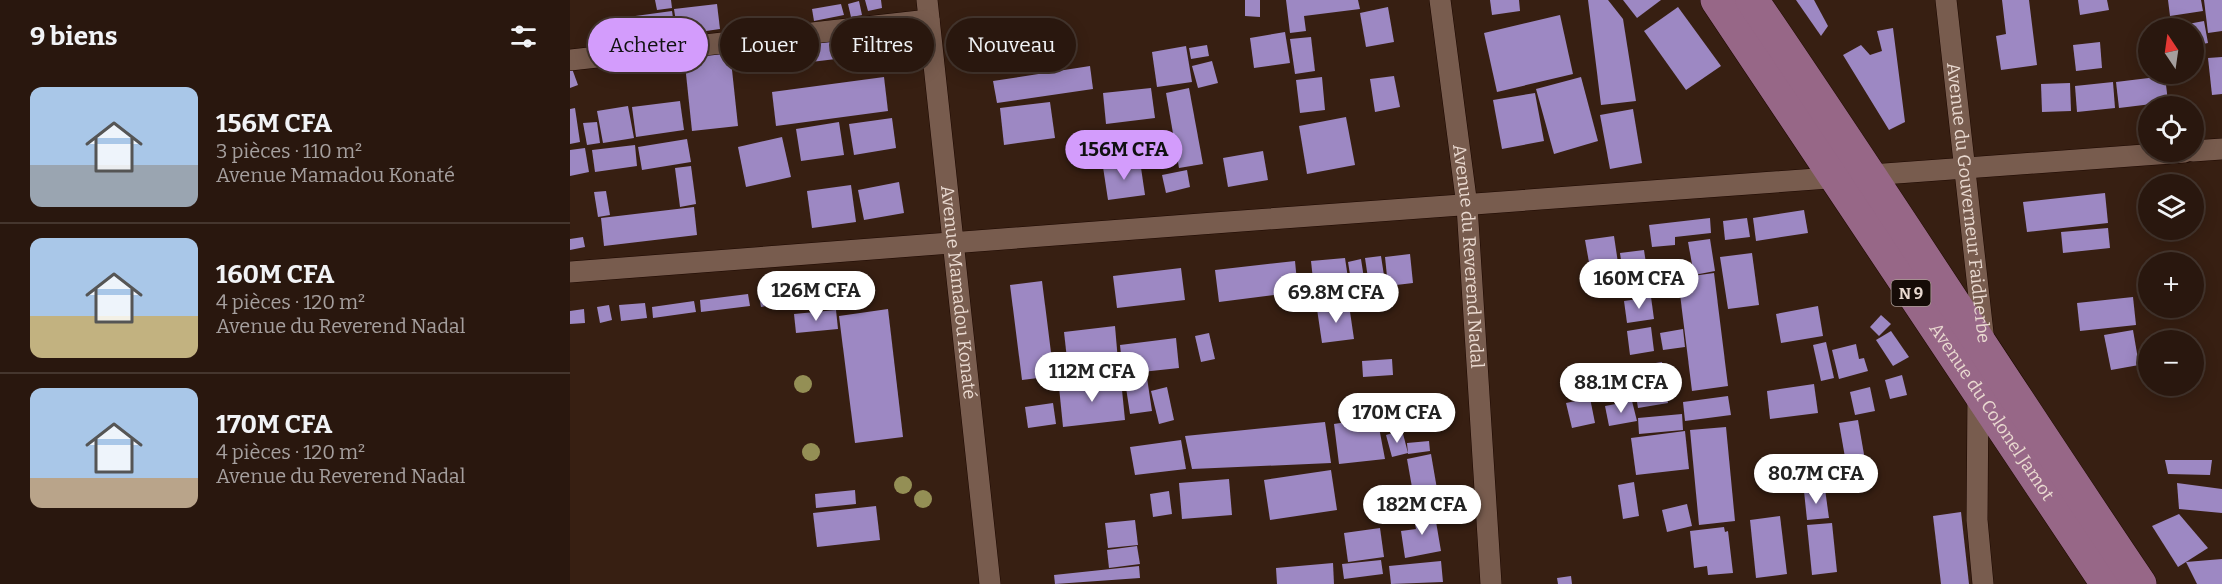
<!DOCTYPE html>
<html lang="fr">
<head>
<meta charset="utf-8">
<style>
	:root { --surface:#29170e; --page:#312017; --text:#f1f3f6; --muted:#a59f9e; --line:#45362e; --accent:#d39cfc }
	body { margin:0; font-family:Bitter,serif; background:var(--page); color:var(--text); height:100vh; display:flex; flex-direction:column; font-size:22px; white-space:nowrap }
	* { box-sizing:border-box; margin:0 }
	p { font-size:20px; color:var(--muted) }
	.icon { flex:none; width:33px; height:33px; fill:none; stroke:currentColor; stroke-width:2; stroke-linecap:round; stroke-linejoin:round }
	.map { position:relative; flex:1; overflow:hidden }
	.sheet { display:flex; flex-direction:column; background:var(--surface); width:570px }
	.sheet>* { flex:none }
	.top-card { position:absolute; left:18px; top:18px; width:570px; height:54px; display:flex; gap:12px }
	.needle { width:39px; rotate:347deg }
	.controls { position:absolute; left:1568px; top:18px; display:grid; gap:12px }
	.controls a { display:grid; place-items:center; width:66px; height:66px; border-radius:50%; background:var(--surface); box-shadow:0 3px 15px #0003,0 0 0 2px var(--line); font-size:30px }
	.price { position:absolute; translate:-50% -51px; padding:0 14px; border-radius:21px; background:#fff; color:#222; font-size:20px; line-height:39px; filter:drop-shadow(0 2px 3px #0008) }
	.price::after { content:''; position:absolute; left:50%; top:36px; width:18px; height:14px; margin-left:-9px; background:inherit; clip-path:polygon(0 0,100% 0,50% 100%) }
	.price.on { background:var(--accent); color:#111 }
	ul { padding:0; list-style:none }
	li { display:flex; align-items:center; gap:18px; height:150px; padding:0 30px }
	li+li { border-top:2px solid var(--line) }
	li span { display:grid; place-items:center; flex:none; width:168px; height:120px; border-radius:12px; color:#555 }
	li>.icon { margin-inline-start:auto }
	span .icon { width:72px; height:72px; fill:#fffc; stroke-width:1 }
	li b { font-size:26px }
	h2 { display:flex; justify-content:space-between; align-items:center; height:72px; padding:0 30px; font-size:26px }
	.pill { padding:0 21px; border-radius:27px; background:var(--surface); box-shadow:0 3px 15px #0003,0 0 0 2px var(--line); font-size:21px; line-height:54px }
	.pill.on { background:var(--accent); color:#111 }
	main { display:flex; flex:1; min-height:0 }
	.map>svg:first-child { display:block }
	.building { fill:#9d88c3 }
	.lines { fill:none; stroke-linecap:round; stroke-linejoin:round }
	.street-casing { stroke:#1d0800; stroke-width:22 }
	.primary-casing { stroke:#1d0800; stroke-width:34 }
	.street { stroke:#785c4e; stroke-width:21 }
	.primary { stroke:#976787; stroke-width:33 }
	.tree { fill:#948f55 }
	.labels { text-anchor:middle; dominant-baseline:central; stroke-width:6; stroke-linejoin:round; paint-order:stroke }
	.shield { fill:#160c07; stroke:#aa9c94; stroke-width:1.5 }
	.shield-label { font-size:16px; font-weight:bold; fill:#e9d9d0 }
	.street-label { font-size:18px; fill:#e9d9d0; stroke:#160c07 }
</style>
</head>
<body>
<main>
<section class="sheet">
<h2>9 biens<svg class="icon" aria-label="filters" viewBox="0 0 24 24"><path d="M4 7h16M4 17h16"/><circle cx="9" cy="7" r="2"/><circle cx="15" cy="17" r="2"/></svg></h2>
<ul>
<li><span style="background:linear-gradient(#a9c7e8 65%,#9aa5b1 0)"><svg class="icon" aria-label="home" viewBox="0 0 24 24"><path d="M3 11l9-7 9 7M6 9v11h12V9"/></svg></span><div><b>156M CFA</b><p>3 pièces · 110 m²</p><p>Avenue Mamadou Konaté</p></div></li>
<li><span style="background:linear-gradient(#a9c7e8 65%,#c2b280 0)"><svg class="icon" aria-label="home" viewBox="0 0 24 24"><path d="M3 11l9-7 9 7M6 9v11h12V9"/></svg></span><div><b>160M CFA</b><p>4 pièces · 120 m²</p><p>Avenue du Reverend Nadal</p></div></li>
<li><span style="background:linear-gradient(#a9c7e8 75%,#b9a48a 0)"><svg class="icon" aria-label="home" viewBox="0 0 24 24"><path d="M3 11l9-7 9 7M6 9v11h12V9"/></svg></span><div><b>170M CFA</b><p>4 pièces · 120 m²</p><p>Avenue du Reverend Nadal</p></div></li>
</ul>
</section>
<div class="map">
<svg width="1652" height="584" viewBox="0 0 1652 584">
	<rect width="100%" height="100%" fill="#371f12"/>
	<!-- building -->
	<g class="building">
		<path d="M85,0H101L102,8L87,10Z"/>
		<path d="M295,0H311L312,8L298,11Z"/>
		<path d="M675,0H690V17L675,16Z"/>
		<path d="M716,0H788L790,9L734,16L736,31L720,33Z"/>
		<path d="M920,0H949L950,11L922,15Z"/>
		<path d="M1018,0H1038L1053,19L1066,101L1031,105Z"/>
		<path d="M1053,0H1091L1067,18Z"/>
		<path d="M1226,0H1244L1258,26L1251,36Z"/>
		<path d="M1432,0H1459L1467,65L1431,70L1426,36L1436,34Z"/>
		<path d="M1508,0H1537L1539,10L1510,15Z"/>
		<path d="M1598,0H1631L1633,11L1600,16Z"/>
		<path d="M1634,0H1652V31L1638,33Z"/>
		<path d="M289,1L292,15L281,17L278,4Z"/>
		<path d="M147,4L150,29L108,35L104,9Z"/>
		<path d="M271,4L274,15L244,21L242,9Z"/>
		<path d="M818,7L824,42L796,47L790,13Z"/>
		<path d="M1108,7L1151,66L1116,90L1074,31Z"/>
		<path d="M102,11L106,38L61,43L58,17Z"/>
		<path d="M990,15L1003,74L927,92L914,33Z"/>
		<path d="M1634,21L1638,43L1623,46V28H1619L1618,24Z"/>
		<path d="M56,23L58,39L27,44L24,29Z"/>
		<path d="M1323,28L1335,122L1319,130L1273,55L1291,45L1300,55L1312,51L1307,31Z"/>
		<path d="M715,32L720,63L684,68L680,38Z"/>
		<path d="M741,37L745,71L725,74L720,39Z"/>
		<path d="M263,41L266,59L199,67L197,49Z"/>
		<path d="M1530,42L1532,68L1506,71L1503,45Z"/>
		<path d="M637,45L639,56L621,59L619,48Z"/>
		<path d="M616,46L622,82L587,87L582,52Z"/>
		<path d="M160,51L168,126L122,131L114,55Z"/>
		<path d="M1652,57V94L1642,95L1638,58Z"/>
		<path d="M642,61L648,83L628,88L622,66Z"/>
		<path d="M0,63L8,85L0,88Z"/>
		<path d="M520,66L523,89L427,103L423,81Z"/>
		<path d="M824,76L830,107L805,112L800,79Z"/>
		<path d="M1595,76L1598,102L1549,108L1546,82Z"/>
		<path d="M314,77L318,111L206,126L202,92Z"/>
		<path d="M752,77L755,110L730,113L726,80Z"/>
		<path d="M1011,77L1028,141L984,154L966,89Z"/>
		<path d="M1543,82L1545,108L1507,112L1505,86Z"/>
		<path d="M1500,83L1501,111L1472,112L1471,84Z"/>
		<path d="M581,88L585,118L536,124L533,93Z"/>
		<path d="M619,88L633,164L609,168L596,93Z"/>
		<path d="M965,93L974,141L932,149L923,100Z"/>
		<path d="M110,101L114,130L66,137L62,107Z"/>
		<path d="M480,102L485,138L434,145L430,108Z"/>
		<path d="M58,106L64,138L33,143L27,111Z"/>
		<path d="M5,108L10,142L0,144V109Z"/>
		<path d="M1063,109L1072,163L1040,169L1030,115Z"/>
		<path d="M776,117L785,165L737,174L729,126Z"/>
		<path d="M322,118L326,148L284,155L279,124Z"/>
		<path d="M27,122L30,143L17,145L13,123Z"/>
		<path d="M269,122L274,155L231,161L226,129Z"/>
		<path d="M212,137L221,177L176,187L168,147Z"/>
		<path d="M117,139L121,162L72,170L68,147Z"/>
		<path d="M550,139L552,160L532,162L530,141Z"/>
		<path d="M65,145L67,166L25,172L22,150Z"/>
		<path d="M15,148L19,172L0,176V150Z"/>
		<path d="M693,151L698,180L658,187L653,158Z"/>
		<path d="M570,161L575,195L538,200L533,167Z"/>
		<path d="M121,166L126,204L110,207L105,168Z"/>
		<path d="M617,170L620,187L596,193L592,175Z"/>
		<path d="M329,182L334,213L294,220L288,190Z"/>
		<path d="M281,185L286,222L242,228L237,191Z"/>
		<path d="M36,191L40,215L28,217L24,192Z"/>
		<path d="M1535,193L1538,223L1457,232L1453,202Z"/>
		<path d="M124,207L127,235L34,246L31,218Z"/>
		<path d="M1234,210L1238,233L1186,241L1183,218Z"/>
		<path d="M1140,218L1141,233L1105,237V245L1082,247L1079,225Z"/>
		<path d="M1177,218L1180,237L1155,240L1153,221Z"/>
		<path d="M1538,228L1540,248L1493,253L1491,232Z"/>
		<path d="M1044,236L1048,263L1020,268L1015,240Z"/>
		<path d="M13,237L15,247L0,250V239Z"/>
		<path d="M1140,239L1145,271L1124,275L1118,242Z"/>
		<path d="M1074,250L1077,270L1053,274L1050,253Z"/>
		<path d="M1182,253L1189,305L1158,309L1150,257Z"/>
		<path d="M840,254L843,283L818,286L815,257Z"/>
		<path d="M811,256L815,282L799,285L795,258Z"/>
		<path d="M775,258L779,285L744,289L741,261Z"/>
		<path d="M791,259L795,285L782,287L778,262Z"/>
		<path d="M725,261L728,292L649,302L645,270Z"/>
		<path d="M611,268L615,300L547,308L543,276Z"/>
		<path d="M1144,273L1158,386L1122,391L1108,278Z"/>
		<path d="M472,281L484,376L452,380L440,285Z"/>
		<path d="M212,291L214,303L191,307L189,295Z"/>
		<path d="M178,294L180,306L131,312L130,300Z"/>
		<path d="M1081,297L1084,319L1057,323L1054,301Z"/>
		<path d="M1563,297L1566,325L1510,331L1507,303Z"/>
		<path d="M124,301L126,312L83,318L82,307Z"/>
		<path d="M75,303L77,318L51,321L49,305Z"/>
		<path d="M39,305L42,320L30,323L27,307Z"/>
		<path d="M779,305L784,339L752,343L747,309Z"/>
		<path d="M1248,306L1253,336L1211,343L1206,314Z"/>
		<path d="M14,309L15,323L0,324V311Z"/>
		<path d="M318,309L333,437L285,443L269,316Z"/>
		<path d="M266,310L268,329L226,333L224,314Z"/>
		<path d="M1311,315L1321,324L1309,336L1300,327Z"/>
		<path d="M545,326L549,373L499,377L494,332Z"/>
		<path d="M1081,327L1084,351L1060,355L1057,331Z"/>
		<path d="M1113,329L1115,347L1093,350L1090,333Z"/>
		<path d="M1563,330L1569,365L1541,370L1534,335Z"/>
		<path d="M1321,331L1339,357L1323,366L1306,340Z"/>
		<path d="M639,333L645,359L631,362L625,336Z"/>
		<path d="M606,338L609,368L553,374L550,345Z"/>
		<path d="M1256,342L1264,378L1251,381L1243,345Z"/>
		<path d="M1286,344L1289,359L1294,358L1298,371L1269,379L1262,350Z"/>
		<path d="M822,359L823,375L793,377L792,361Z"/>
		<path d="M1092,362L1098,403L1068,408L1061,367Z"/>
		<path d="M1332,375L1337,395L1320,399L1315,380Z"/>
		<path d="M577,378L582,411L560,414L555,381Z"/>
		<path d="M551,380L555,420L493,427L489,387Z"/>
		<path d="M1244,384L1248,413L1200,419L1197,391Z"/>
		<path d="M597,387L604,420L589,424L581,391Z"/>
		<path d="M1300,387L1305,411L1285,415L1280,392Z"/>
		<path d="M1158,396L1161,415L1115,421L1113,402Z"/>
		<path d="M1020,398L1025,423L1002,428L996,403Z"/>
		<path d="M1062,401L1067,421L1039,426L1035,406Z"/>
		<path d="M483,403L486,424L458,428L455,407Z"/>
		<path d="M1112,414L1113,430L1069,434L1068,418Z"/>
		<path d="M807,417L815,459L769,464L764,424Z"/>
		<path d="M1288,420L1295,460L1276,463L1269,423Z"/>
		<path d="M755,422L761,463L622,469L615,436Z"/>
		<path d="M1156,427L1165,521L1129,525L1120,430Z"/>
		<path d="M832,430L838,453L822,457L816,435Z"/>
		<path d="M1115,431L1119,469L1066,475L1061,438Z"/>
		<path d="M611,440L616,469L565,475L560,447Z"/>
		<path d="M859,441L860,451L838,454L837,443Z"/>
		<path d="M861,454L867,489L843,493L837,459Z"/>
		<path d="M1595,460H1642L1640,475L1598,474Z"/>
		<path d="M761,470L767,510L700,520L694,480Z"/>
		<path d="M659,479L662,515L612,519L609,483Z"/>
		<path d="M1064,482L1069,516L1053,519L1048,485Z"/>
		<path d="M1607,483L1652,489V513L1609,509Z"/>
		<path d="M1255,489L1259,518L1237,520L1234,491Z"/>
		<path d="M285,490L286,504L246,508L245,494Z"/>
		<path d="M599,491L602,514L583,517L580,494Z"/>
		<path d="M1117,504L1122,526L1097,532L1092,510Z"/>
		<path d="M306,506L310,540L247,547L243,513Z"/>
		<path d="M864,510L871,551L835,558L831,531L846,529L843,514Z"/>
		<path d="M1391,512L1399,584H1371L1363,516Z"/>
		<path d="M1609,514L1638,548L1608,567L1582,526Z"/>
		<path d="M1210,516L1217,574L1186,578L1180,520Z"/>
		<path d="M565,520L568,545L538,548L535,523Z"/>
		<path d="M1262,523L1267,572L1242,575L1237,525Z"/>
		<path d="M1154,527L1155,532L1158,531L1163,573L1138,575L1137,566L1124,568L1120,531Z"/>
		<path d="M810,528L814,557L778,562L774,533Z"/>
		<path d="M567,546L570,564L539,568L537,550Z"/>
		<path d="M1652,559V584H1627L1616,562Z"/>
		<path d="M811,560L813,574L774,579L772,564Z"/>
		<path d="M871,561L873,582L821,584L819,566Z"/>
		<path d="M763,563L764,584H707L706,568Z"/>
		<path d="M569,566L570,578L485,584L484,575Z"/>
		<path d="M1001,576L1002,584H988L987,578Z"/>
	</g>
	<g class="lines">
		<!-- street casing -->
		<g class="street-casing">
			<g id="street">
				<path id="s1" d="M357,0L420,584"/>
				<path id="s2" d="M870,0L897,206L921,584"/>
				<path id="s3" d="M1376,0L1414,342"/>
				<path d="M0,60L359,20"/>
				<path d="M1623,151L1652,149"/>
				<path d="M0,272C538,228 1077,194 1615,152"/>
				<path d="M1408,394L1407,520L1413,584"/>
			</g>
		</g>
		<!-- primary casing -->
		<g class="primary-casing">
			<g id="primary">
				<path id="s4" d="M1147,0L1537,584"/>
				<path d="M1182,0C1314,193 1439,390 1570,584"/>
			</g>
		</g>
		<!-- street -->
		<use href="#street" class="street"/>
		<!-- primary -->
		<use href="#primary" class="primary"/>
	</g>
	<!-- trees -->
	<g class="tree">
		<circle cx="233" cy="384" r="9"/>
		<circle cx="241" cy="452" r="9"/>
		<circle cx="333" cy="485" r="9"/>
		<circle cx="353" cy="499" r="9"/>
	</g>
	<g class="labels">
		<!-- shield labels -->
		<rect class="shield" x="1321.5" y="280" width="39" height="26" rx="4.5"/>
		<g class="shield-label">
			<text x="1341" y="293">N 9</text>
		</g>
		<!-- street labels -->
		<g class="street-label">
			<text stroke="none"><textPath href="#s3" startOffset="204">Avenue du Gouverneur Faidherbe</textPath></text>
			<text stroke="none"><textPath href="#s2" startOffset="258">Avenue du Reverend Nadal</textPath></text>
			<text stroke="none"><textPath href="#s1" startOffset="294">Avenue Mamadou Konaté</textPath></text>
			<text stroke="none"><textPath href="#s4" startOffset="495">Avenue du Colonel Jamot</textPath></text>
		</g>
	</g>
</svg>
<div class="controls">
<a><svg class="needle" viewBox="-14 -14 28 28"><path d="M0-13l5 13h-10z" fill="#e53935"/><path d="M0 13l5-13h-10z" fill="#a59f9e"/></svg></a>
<a><svg class="icon" aria-label="locate" viewBox="0 0 24 24"><circle cx="12" cy="12" r="6"/><path d="M12 2v4M12 18v4M2 12h4M18 12h4"/></svg></a>
<a><svg class="icon" aria-label="layers" viewBox="0 0 24 24"><path d="M12 4l9 5-9 5-9-5zM3 14l9 5 9-5"/></svg></a>
<a>+</a>
<a>−</a>
</div>
<b class="price on" style="left:554px;top:181px">156M CFA</b>
<b class="price" style="left:1069px;top:310px">160M CFA</b>
<b class="price" style="left:246px;top:322px">126M CFA</b>
<b class="price" style="left:766px;top:324px">69.8M CFA</b>
<b class="price" style="left:522px;top:403px">112M CFA</b>
<b class="price" style="left:1051px;top:414px">88.1M CFA</b>
<b class="price" style="left:827px;top:444px">170M CFA</b>
<b class="price" style="left:1246px;top:505px">80.7M CFA</b>
<b class="price" style="left:852px;top:536px">182M CFA</b>
<div class="top-card">
<a class="pill on">Acheter</a>
<a class="pill">Louer</a>
<a class="pill">Filtres</a>
<a class="pill">Nouveau</a>
</div>
</div>
</main>
</body>
</html>
